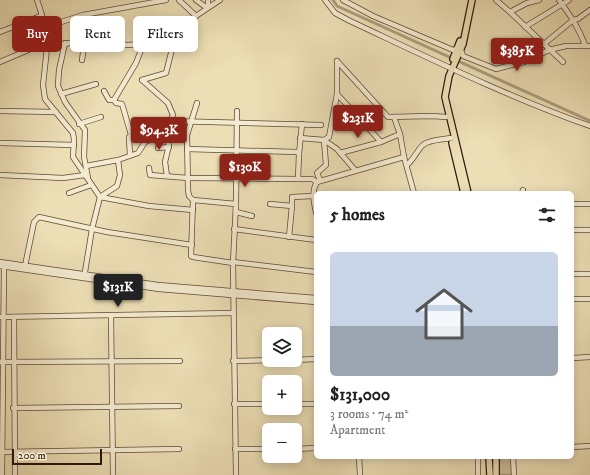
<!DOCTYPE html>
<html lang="en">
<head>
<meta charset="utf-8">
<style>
	:root { --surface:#fff; --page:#f2f2f2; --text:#202124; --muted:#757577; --accent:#8f2418 }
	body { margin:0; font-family:"IM FELL DW Pica",serif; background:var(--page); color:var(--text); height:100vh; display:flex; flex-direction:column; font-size:15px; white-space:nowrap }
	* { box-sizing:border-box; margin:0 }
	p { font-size:13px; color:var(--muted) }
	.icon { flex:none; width:22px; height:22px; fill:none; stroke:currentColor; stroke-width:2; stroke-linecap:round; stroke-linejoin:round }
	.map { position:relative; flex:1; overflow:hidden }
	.details { position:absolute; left:314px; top:191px; width:260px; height:268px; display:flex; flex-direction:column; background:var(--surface); border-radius:6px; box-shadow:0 2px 10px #0003 }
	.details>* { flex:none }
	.top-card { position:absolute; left:12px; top:16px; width:242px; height:36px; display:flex; gap:8px }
	.buttons { position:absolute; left:262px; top:327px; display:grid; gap:8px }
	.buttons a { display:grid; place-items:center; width:40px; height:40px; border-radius:6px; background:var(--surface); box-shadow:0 2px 10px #0003; font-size:20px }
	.scale { position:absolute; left:12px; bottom:10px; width:90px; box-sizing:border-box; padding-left:4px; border:2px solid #30190d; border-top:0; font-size:11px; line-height:14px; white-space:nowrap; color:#30190d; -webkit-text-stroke:3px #f3eacf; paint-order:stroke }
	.price { position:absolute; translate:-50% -34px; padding:0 9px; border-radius:4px; background:var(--accent); color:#fff; font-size:13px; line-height:26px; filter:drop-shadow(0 1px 2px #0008) }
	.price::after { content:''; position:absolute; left:50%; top:24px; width:12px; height:9px; margin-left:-6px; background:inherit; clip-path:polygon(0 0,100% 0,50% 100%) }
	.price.active { background:#222; color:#fff }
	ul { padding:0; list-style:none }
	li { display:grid; align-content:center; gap:8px; height:212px; padding:0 16px }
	li span { display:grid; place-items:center; height:124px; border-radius:6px; color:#555 }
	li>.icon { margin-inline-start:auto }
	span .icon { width:72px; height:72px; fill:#fffc; stroke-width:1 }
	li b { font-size:17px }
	h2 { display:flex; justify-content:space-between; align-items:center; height:48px; padding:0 16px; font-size:17px }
	.chip { padding:0 14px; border-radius:6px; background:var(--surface); box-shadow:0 2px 10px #0003; font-size:14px; line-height:36px }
	.chip.active { background:var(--accent); color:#fff }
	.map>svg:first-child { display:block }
	.green { fill:#ccbd98; stroke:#7e6b52 }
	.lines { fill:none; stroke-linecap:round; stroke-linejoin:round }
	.canal { stroke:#ac9b7c; stroke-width:3 }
	.minor-casing { stroke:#5f4a37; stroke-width:6 }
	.major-casing { stroke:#30190d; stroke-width:8 }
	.minor { stroke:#f3eacf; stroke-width:4.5 }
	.major { stroke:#ecdeb5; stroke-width:5.5 }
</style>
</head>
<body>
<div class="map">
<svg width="590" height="475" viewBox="0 0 590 475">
	<rect width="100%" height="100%" fill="#ecdeb5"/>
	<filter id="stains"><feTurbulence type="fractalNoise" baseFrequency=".005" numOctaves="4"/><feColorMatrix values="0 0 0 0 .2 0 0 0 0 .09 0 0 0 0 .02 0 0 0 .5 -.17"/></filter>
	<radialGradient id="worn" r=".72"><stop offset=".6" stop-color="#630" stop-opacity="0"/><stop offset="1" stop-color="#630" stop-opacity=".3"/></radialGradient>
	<!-- green -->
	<rect class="green" x="498" y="457" width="14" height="18"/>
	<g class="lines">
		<!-- canal -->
		<path class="canal" d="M333,0L337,6L590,121"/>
		<!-- minor casing -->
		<g class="minor-casing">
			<g id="minor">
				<path d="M179,0L196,16"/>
				<path d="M196,0L207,8"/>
				<path d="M325,0L335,13L350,21C429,58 508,97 590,126"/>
				<path d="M343,0L373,16L453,50L458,48L461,50L463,56L496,69L524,62L549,50L566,46H590"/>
				<path d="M496,0L510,12L563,62"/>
				<path d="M559,0C570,15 579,28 585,45"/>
				<path d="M208,7V0"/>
				<path d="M510,12L527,3L539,0"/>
				<path d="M36,18L42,15L37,0"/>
				<path d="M58,23L83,15L166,0"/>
				<path d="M525,27L569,0"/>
				<path d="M0,32L36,18L47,48"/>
				<path d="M65,43L59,70L58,86L65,102L85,130L84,157L88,178"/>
				<path d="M544,44L573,20L578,19L590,10"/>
				<path d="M82,60L85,39"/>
				<path d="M337,61L388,117L432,116L446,117"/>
				<path d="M0,62L33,48"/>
				<path d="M142,80L166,73L173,45L177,38"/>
				<path d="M104,91L109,100H114L136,63L143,45"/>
				<path d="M61,94L96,84"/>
				<path d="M337,94L381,142L400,134"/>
				<path d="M114,100L116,103L122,104L130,131L131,135L129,137L130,155"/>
				<path d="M197,103L187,135L188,190L189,196L193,200L191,256L193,257L233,263L236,475"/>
				<path d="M0,111L56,112"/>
				<path d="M394,117L400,134L404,157"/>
				<path d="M171,121L321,125"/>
				<path d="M79,124L101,117"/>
				<path d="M166,131L165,134L169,145L165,162L167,176"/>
				<path d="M300,138L324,140L337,149L355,170"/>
				<path d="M0,143L74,145"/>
				<path d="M158,148L169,147"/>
				<path d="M187,149L297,152L299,154L298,179"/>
				<path d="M340,153L381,142"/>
				<path d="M299,154L302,124"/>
				<path d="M407,165C414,159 418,149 423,145C430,139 442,140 451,138"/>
				<path d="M86,166L118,160"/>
				<path d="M149,168L150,175L188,178L298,179H312L317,182L404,157L414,193"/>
				<path d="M0,175L63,178L85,175"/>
				<path d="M320,180L317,173L326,165L324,140L329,137L337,94V61"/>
				<path d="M69,193L91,185"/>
				<path d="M522,193L523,190"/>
				<path d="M100,197L117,186L120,175L118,160L138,153L145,142L164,134L173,115L168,103L142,80"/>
				<path d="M100,197L149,206L193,210"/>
				<path d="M193,200L236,204V212L252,216"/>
				<path d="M270,204L292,206V197L313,196"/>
				<path d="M572,204H590"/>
				<path d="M316,213C314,202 311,192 317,182"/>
				<path d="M234,229L316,240"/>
				<path d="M572,230H590"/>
				<path d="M289,237L292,206"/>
				<path d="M0,262L158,285L316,298"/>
				<path d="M233,262L316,272"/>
				<path d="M233,263L236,204L237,111"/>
				<path d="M0,266L159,289L316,302"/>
				<path d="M25,266L34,222L39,217L107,232L192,245"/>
				<path d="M572,274H590"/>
				<path d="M84,278L92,229L100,197L73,157L74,140L73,133L45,99L43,85L47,48L92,38H99L126,45L165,43L178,37L196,16L220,0"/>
				<path d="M572,299H590"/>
				<path d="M111,316L113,475"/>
				<path d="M0,317L233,313"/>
				<path d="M14,317L15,475"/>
				<path d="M572,358L590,357"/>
				<path d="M295,360L316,359"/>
				<path d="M233,361L277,360"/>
				<path d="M0,362L180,361"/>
				<path d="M234,404H269"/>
				<path d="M295,404H316"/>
				<path d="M13,408L179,406"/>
				<path d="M572,447L590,446"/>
				<path d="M235,449H269"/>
				<path d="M295,449L316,448"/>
				<path d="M0,452L179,449"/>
				<path d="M359,457L360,475"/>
				<path d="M478,457V475"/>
				<path d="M513,457L514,475"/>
				<path d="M2,475L4,265"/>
			</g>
		</g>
		<!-- major casing -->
		<g class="major-casing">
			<g id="major">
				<path d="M453,59L460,41"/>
				<path d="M452,143L464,193"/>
				<path d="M468,193L445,97L449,76L463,44L472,0"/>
				<path d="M489,457L490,475"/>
				<path d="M496,457V475"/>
			</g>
		</g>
		<!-- minor -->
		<use href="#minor" class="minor"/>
		<!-- major -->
		<use href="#major" class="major"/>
	</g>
	<rect width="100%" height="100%" filter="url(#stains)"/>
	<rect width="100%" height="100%" fill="url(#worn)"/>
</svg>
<div class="buttons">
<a><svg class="icon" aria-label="layers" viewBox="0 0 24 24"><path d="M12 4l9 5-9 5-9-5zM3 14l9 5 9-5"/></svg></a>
<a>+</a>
<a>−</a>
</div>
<div class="scale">200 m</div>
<b class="price" style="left:517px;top:72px">$385K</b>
<b class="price" style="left:358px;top:139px">$231K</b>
<b class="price" style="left:159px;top:151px">$94.3K</b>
<b class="price" style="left:245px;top:188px">$130K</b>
<b class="price active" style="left:118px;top:308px">$131K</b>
<div class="top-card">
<a class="chip active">Buy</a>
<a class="chip">Rent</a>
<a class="chip">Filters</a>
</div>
<section class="details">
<h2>5 homes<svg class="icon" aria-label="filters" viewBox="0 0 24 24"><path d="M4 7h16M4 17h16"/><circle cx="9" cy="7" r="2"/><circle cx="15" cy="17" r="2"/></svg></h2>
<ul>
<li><span style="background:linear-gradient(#c9d6e8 60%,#9aa5b1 0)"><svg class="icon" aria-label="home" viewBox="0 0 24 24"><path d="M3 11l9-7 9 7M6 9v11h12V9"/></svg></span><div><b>$131,000</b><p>3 rooms · 74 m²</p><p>Apartment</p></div></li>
</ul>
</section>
</div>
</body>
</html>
